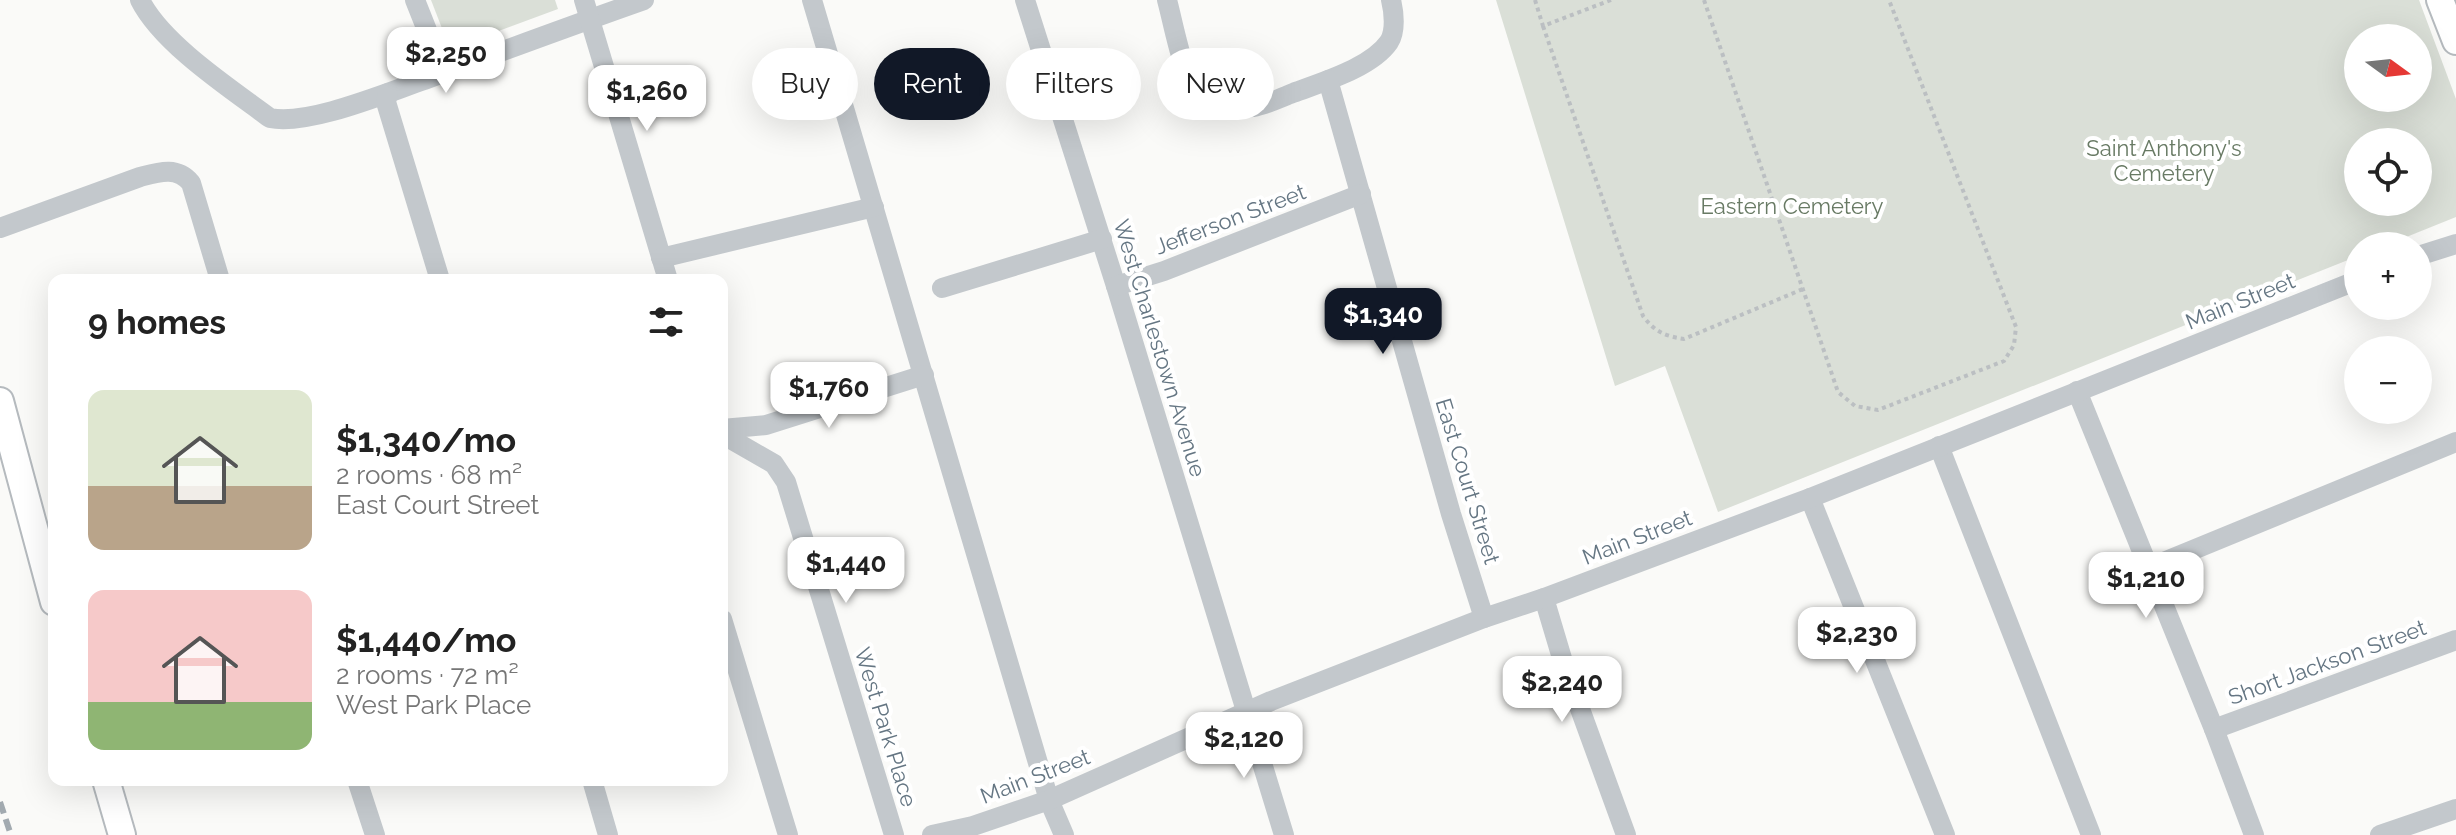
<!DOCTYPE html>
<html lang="en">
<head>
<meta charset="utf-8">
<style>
	:root { --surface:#fff; --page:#f2f2f2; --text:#222; --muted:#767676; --accent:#111827 }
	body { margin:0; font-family:Raleway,sans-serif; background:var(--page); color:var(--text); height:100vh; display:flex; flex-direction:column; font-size:30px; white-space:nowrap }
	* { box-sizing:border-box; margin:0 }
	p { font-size:26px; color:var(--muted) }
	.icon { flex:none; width:44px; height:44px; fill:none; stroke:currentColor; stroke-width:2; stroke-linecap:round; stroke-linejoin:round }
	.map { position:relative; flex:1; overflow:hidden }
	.panel { position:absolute; left:48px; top:274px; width:680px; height:512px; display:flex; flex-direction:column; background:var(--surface); border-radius:16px; box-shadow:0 8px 32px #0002 }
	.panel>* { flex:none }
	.hud { position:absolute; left:752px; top:48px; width:760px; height:72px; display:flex; gap:16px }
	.needle { width:52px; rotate:105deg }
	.tools { position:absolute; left:2344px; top:24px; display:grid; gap:16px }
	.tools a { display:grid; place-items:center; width:88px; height:88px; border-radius:50%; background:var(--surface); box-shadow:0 8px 32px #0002; font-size:40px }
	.price { position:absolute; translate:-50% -68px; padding:0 18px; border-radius:16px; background:#fff; color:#222; font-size:26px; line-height:52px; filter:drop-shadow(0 2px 4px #0008) }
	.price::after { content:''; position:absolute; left:50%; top:48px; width:24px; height:18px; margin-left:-12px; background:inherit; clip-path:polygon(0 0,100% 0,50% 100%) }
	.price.selected { background:var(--accent); color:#fff }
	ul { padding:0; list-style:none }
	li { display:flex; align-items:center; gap:24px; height:200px; padding:0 40px }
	li span { display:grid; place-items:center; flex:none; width:224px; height:160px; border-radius:16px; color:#555 }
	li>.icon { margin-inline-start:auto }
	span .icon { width:96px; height:96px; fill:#fffc; stroke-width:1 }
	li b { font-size:34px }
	h2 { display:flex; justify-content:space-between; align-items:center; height:96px; padding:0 40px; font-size:34px }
	.tag { padding:0 28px; border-radius:36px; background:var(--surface); box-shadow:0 8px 32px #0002; font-size:28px; line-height:72px }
	.tag.selected { background:var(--accent); color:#fff }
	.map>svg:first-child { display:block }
	.green { fill:#dadfd7; fill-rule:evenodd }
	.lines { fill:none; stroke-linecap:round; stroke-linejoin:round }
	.major-casing { stroke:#b5babe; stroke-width:30 }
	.path { stroke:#bbbfc2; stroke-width:4; stroke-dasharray:4 4; stroke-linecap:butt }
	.minor { stroke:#c3c8cc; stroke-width:20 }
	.major { stroke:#fff; stroke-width:26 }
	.rail { stroke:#a2aab0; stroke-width:6; stroke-dasharray:12 6; stroke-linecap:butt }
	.labels { text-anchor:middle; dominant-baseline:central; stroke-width:8; stroke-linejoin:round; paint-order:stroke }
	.park-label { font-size:22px; fill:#687a64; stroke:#fff }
	.street-label { font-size:22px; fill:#657683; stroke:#fff }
</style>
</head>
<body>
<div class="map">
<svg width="2456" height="835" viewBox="0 0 2456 835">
	<rect width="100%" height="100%" fill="#fafaf8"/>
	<!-- green -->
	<g class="green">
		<path d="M431,0H555L558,9L450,49Z"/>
		<path d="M1496,0H2419L2456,99V217L2384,246H2358V256L1718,512L1665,366L1615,386ZM2358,38H2418V98H2358ZM2358,142H2418V202H2358Z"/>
	</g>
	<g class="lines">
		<!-- major casing -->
		<g class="major-casing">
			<g id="major">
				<path d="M2440,0L2456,41"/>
				<path d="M0,401L54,602"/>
				<path d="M106,780L122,835"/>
			</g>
		</g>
		<!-- path -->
		<g class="path">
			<path d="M1535,0L1543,26L1611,0"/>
			<path d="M1704,0L1838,392L1855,406L1878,410L2004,361L2014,345L2016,327L1889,0"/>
			<path d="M1543,26L1643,316C1655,332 1665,336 1684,339L1803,289"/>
		</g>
		<!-- minor -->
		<g class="minor">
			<path d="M140,0C162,44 231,89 270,118C308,126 386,93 424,80C497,53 570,26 644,0"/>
			<path d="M415,0L444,73"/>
			<path d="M584,0L668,280"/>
			<path d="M812,0L1049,800L1064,835"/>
			<path d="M1025,0L1116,286L1284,835"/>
			<path d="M1167,0C1174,25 1184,88 1205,102C1217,110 1238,110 1253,107C1266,105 1280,98 1293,93C1322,82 1371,68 1389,42C1396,31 1394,12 1391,0"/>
			<path d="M1328,80L1451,514L1484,618"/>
			<path d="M388,93L386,102L440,280"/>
			<path d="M0,228L140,177C159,172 177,166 191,183L220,280"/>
			<path d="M2418,256L2456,244"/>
			<path d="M661,258L874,207"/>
			<path d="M1116,286L1164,271L1361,194"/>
			<path d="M942,288L1102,239"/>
			<path d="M2077,391L2214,729L2254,835"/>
			<path d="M722,429L766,425L924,375"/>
			<path d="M722,434L774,464L786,482L894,835"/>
			<path d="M1939,446L2091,835"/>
			<path d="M1810,498L1945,835"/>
			<path d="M2149,568L2456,442"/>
			<path d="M1544,598L1564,665L1626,835"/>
			<path d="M722,619L788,835"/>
			<path d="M2214,729L2456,640"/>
			<path d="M357,780L375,835"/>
			<path d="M592,780L608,835"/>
			<path d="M932,835L973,826L1049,800L1271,701L1484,618L1544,598L1810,498L2358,280"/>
			<path d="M2380,835L2456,809"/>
		</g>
		<!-- major -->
		<use href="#major" class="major"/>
		<!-- rail -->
		<path class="rail" d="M0,802L11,835"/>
	</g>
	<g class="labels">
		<!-- park labels -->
		<g class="park-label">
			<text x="2164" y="148">Saint Anthony's<tspan x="2164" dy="25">Cemetery</tspan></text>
			<text x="1792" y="206">Eastern Cemetery</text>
		</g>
		<!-- street labels -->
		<g class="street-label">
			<text transform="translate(1230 219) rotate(-21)">Jefferson Street</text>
			<text transform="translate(2240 301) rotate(-22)">Main Street</text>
			<text transform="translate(1160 348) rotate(73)">West Charlestown Avenue</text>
			<text transform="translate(1468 481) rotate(73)">East Court Street</text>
			<text transform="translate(1637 537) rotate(-21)">Main Street</text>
			<text transform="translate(2327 662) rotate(-20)">Short Jackson Street</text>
			<text transform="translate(886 727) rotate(73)">West Park Place</text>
			<text transform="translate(1035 776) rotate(-21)">Main Street</text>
		</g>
	</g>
</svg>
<div class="tools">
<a><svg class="needle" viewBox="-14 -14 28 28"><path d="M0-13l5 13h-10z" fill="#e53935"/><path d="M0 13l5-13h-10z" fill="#767676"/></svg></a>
<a><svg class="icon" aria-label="locate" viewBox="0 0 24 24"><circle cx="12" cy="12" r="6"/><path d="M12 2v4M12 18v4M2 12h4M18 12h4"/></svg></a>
<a>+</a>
<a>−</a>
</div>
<b class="price" style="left:446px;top:95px">$2,250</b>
<b class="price" style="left:647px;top:133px">$1,260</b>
<b class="price selected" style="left:1383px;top:356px">$1,340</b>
<b class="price" style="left:829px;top:430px">$1,760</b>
<b class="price" style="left:846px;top:605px">$1,440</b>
<b class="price" style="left:2146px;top:620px">$1,210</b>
<b class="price" style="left:1857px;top:675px">$2,230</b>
<b class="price" style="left:1562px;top:724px">$2,240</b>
<b class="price" style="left:1244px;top:780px">$2,120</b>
<div class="hud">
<a class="tag">Buy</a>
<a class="tag selected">Rent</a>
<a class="tag">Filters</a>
<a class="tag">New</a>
</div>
<section class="panel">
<h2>9 homes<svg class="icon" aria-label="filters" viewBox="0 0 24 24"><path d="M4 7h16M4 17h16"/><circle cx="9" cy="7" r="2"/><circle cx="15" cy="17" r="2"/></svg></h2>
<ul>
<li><span style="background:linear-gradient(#dfe7d0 60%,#b9a48a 0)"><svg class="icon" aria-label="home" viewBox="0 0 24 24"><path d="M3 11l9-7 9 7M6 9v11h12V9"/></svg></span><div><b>$1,340/mo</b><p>2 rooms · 68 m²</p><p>East Court Street</p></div></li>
<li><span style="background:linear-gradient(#f6c9c9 70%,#8fb573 0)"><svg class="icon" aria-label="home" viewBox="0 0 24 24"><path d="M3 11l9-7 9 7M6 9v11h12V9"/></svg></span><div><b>$1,440/mo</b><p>2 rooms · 72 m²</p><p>West Park Place</p></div></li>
</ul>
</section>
</div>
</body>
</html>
